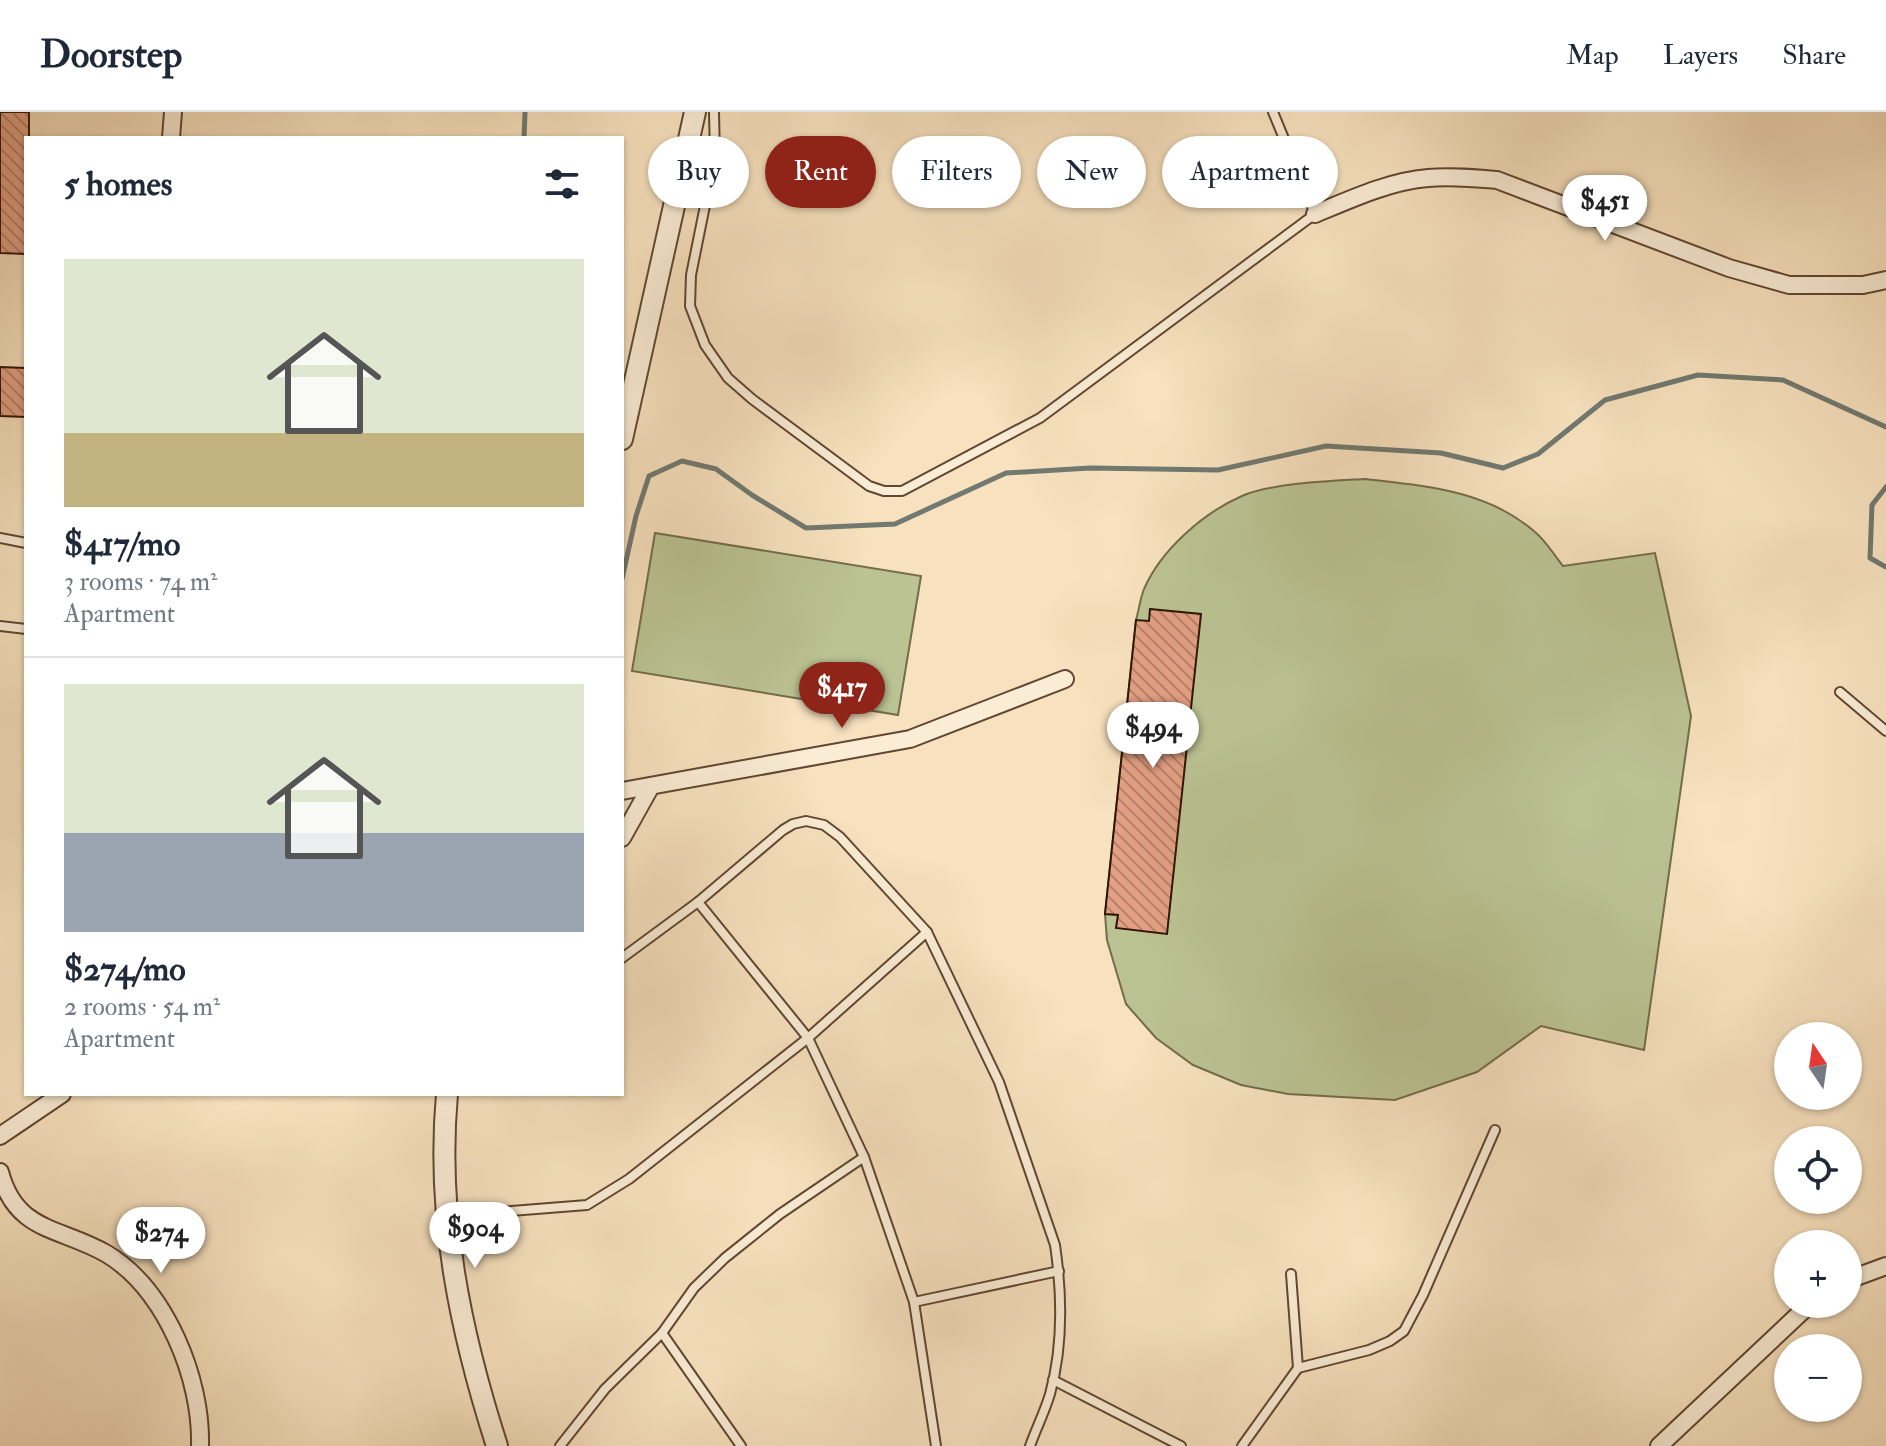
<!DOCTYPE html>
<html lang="en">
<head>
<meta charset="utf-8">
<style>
	:root { --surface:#fff; --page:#f2f2f3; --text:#1f2937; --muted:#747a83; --line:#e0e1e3; --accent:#8f2418 }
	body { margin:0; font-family:"IM FELL Double Pica",serif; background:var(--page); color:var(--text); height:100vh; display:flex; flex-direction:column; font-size:30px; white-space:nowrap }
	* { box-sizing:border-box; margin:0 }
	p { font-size:26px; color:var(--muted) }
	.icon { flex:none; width:44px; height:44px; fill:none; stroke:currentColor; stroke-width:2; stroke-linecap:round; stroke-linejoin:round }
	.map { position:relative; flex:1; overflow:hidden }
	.side { position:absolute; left:24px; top:24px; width:600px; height:960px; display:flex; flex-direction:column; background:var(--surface); border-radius:0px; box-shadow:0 2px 6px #0004 }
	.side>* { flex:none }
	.guide { position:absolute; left:648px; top:24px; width:760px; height:72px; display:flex; gap:16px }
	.needle { width:52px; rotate:347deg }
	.tools { position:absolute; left:1774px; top:910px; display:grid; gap:16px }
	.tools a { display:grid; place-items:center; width:88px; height:88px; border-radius:50%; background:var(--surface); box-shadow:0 2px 6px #0004; font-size:40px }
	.price { position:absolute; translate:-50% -68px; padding:0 18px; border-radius:28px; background:#fff; color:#222; font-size:26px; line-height:52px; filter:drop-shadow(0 2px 4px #0008) }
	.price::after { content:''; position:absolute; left:50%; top:48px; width:24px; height:18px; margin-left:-12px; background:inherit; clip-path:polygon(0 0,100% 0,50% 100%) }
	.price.on { background:var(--accent); color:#fff }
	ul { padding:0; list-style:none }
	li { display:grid; align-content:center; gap:16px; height:424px; padding:0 40px }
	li+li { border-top:2px solid var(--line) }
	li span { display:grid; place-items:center; height:248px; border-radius:0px; color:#555 }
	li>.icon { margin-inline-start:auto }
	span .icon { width:144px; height:144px; fill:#fffc; stroke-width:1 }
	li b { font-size:34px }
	h2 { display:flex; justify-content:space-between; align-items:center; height:96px; padding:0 40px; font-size:34px }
	.tag { padding:0 28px; border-radius:36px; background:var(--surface); box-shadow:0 2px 6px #0004; font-size:28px; line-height:72px }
	.tag.on { background:var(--accent); color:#fff }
	header { display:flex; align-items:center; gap:48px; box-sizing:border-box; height:112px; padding:0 40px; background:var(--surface); border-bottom:2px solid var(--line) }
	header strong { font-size:38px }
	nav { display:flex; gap:44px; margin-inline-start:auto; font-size:28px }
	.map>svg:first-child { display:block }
	.grass { fill:#bbc393; stroke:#746c4a; stroke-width:2 }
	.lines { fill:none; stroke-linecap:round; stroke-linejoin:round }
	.stream { stroke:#717970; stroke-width:5 }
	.building { fill:url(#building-back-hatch); stroke:#2d1402; stroke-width:2 }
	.service-casing { stroke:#604731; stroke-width:12 }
	.minor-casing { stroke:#604731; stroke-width:20 }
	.tertiary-casing { stroke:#604731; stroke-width:24 }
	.service { stroke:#faecd5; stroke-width:8 }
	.minor { stroke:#faecd5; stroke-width:16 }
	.tertiary { stroke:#faecd5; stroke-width:20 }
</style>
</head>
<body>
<header>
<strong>Doorstep</strong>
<nav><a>Map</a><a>Layers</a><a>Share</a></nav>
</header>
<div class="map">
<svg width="1886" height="1334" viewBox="0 0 1886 1334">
	<defs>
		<pattern id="building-back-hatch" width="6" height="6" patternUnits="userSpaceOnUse" patternTransform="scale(2)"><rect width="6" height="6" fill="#e3a084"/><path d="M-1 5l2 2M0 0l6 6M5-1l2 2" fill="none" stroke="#b8816a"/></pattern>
	</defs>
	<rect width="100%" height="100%" fill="#f7e1be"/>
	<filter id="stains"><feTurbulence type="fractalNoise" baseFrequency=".0025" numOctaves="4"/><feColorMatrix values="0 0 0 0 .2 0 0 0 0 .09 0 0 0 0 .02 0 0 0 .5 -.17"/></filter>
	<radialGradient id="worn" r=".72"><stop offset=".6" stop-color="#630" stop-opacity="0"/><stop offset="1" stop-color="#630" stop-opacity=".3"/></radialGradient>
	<!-- grass -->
	<g class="grass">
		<path d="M1365,367C1425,374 1487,378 1535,420C1546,429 1554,443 1563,454L1655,441L1691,604L1644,938L1541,914L1477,960L1395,988L1288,982L1241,973L1193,953L1156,926L1126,892L1107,828L1105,802L1136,508C1139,498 1140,487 1144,477C1161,438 1203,401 1242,384C1272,371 1331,369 1365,367Z"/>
		<path d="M655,421L921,464L898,603L632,559Z"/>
	</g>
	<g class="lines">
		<!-- stream -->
		<g class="stream">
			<path d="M524,26L525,0"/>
			<path d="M1886,375L1872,393L1870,446L1886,455"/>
			<path d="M622,467L636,404L649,364L682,349L716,357L752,383L806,416L895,412L1006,361L1090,356L1218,358L1326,334L1441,341L1503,356L1538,342L1605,288L1698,263L1783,268L1886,315"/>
		</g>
	</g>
	<!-- building -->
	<g class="building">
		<path d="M0,0H29V26H26V142L0,141Z"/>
		<path d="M0,255L26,256V305L0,304Z"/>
		<path d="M1150,497L1201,502L1167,822L1116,816L1118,803L1105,802L1136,508L1149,509Z"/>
	</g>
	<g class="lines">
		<!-- service casing -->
		<g class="service-casing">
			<g id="service">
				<path d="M714,0L715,44L691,163L690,194L705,233L728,266L752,287L869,374L884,379H902L1040,306L1315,102L1273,0"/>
				<path d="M0,426L26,431"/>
				<path d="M0,514L26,517"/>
				<path d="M1840,580L1886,619"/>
				<path d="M698,790L808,926L864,1045L914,1190L1059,1159"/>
				<path d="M622,846L698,790L783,718L793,712L806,709L824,713L840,725L927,820L999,970L1055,1133C1062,1181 1063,1235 1050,1282C1045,1299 1036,1317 1030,1334"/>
				<path d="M447,1104L587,1093L629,1067L808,926L927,820"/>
				<path d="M914,1190L936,1334"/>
				<path d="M662,1221L741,1334"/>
				<path d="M1298,1256L1369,1238L1390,1229L1404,1219L1423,1183L1495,1018"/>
				<path d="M1053,1268L1181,1334"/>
				<path d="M560,1334L605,1277L662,1221L694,1176L725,1146L780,1102L864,1045"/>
				<path d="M1242,1334L1298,1256L1291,1162"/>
			</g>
		</g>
		<!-- minor casing -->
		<g class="minor-casing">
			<g id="minor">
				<path d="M171,26L173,0"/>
				<path d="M1315,102C1351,87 1390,69 1428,66C1452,64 1474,66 1497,68L1729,156L1789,173H1863L1886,168"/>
				<path d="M622,679L910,627L1065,567"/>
				<path d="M622,726L651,674"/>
				<path d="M0,1024L62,982"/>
				<path d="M0,1060C16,1121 61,1115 107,1142C166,1178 202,1267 200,1334"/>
				<path d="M1848,1168L1886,1154"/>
				<path d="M1659,1334L1810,1192"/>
			</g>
		</g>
		<!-- tertiary casing -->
		<g class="tertiary-casing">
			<g id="tertiary">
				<path d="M622,327L695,0"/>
				<path d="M447,982C436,1103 460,1219 497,1334"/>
			</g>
		</g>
		<!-- service -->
		<use href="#service" class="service"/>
		<!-- minor -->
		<use href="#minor" class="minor"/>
		<!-- tertiary -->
		<use href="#tertiary" class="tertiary"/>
	</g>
	<rect width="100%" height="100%" filter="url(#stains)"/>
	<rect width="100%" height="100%" fill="url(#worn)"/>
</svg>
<div class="tools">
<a><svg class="needle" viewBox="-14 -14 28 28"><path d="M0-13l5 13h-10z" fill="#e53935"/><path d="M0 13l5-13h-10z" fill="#747a83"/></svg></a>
<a><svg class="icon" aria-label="locate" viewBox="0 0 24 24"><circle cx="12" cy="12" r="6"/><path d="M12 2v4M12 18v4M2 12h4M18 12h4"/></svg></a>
<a>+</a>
<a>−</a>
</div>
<b class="price" style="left:1605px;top:131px">$451</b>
<b class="price on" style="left:842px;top:618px">$417</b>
<b class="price" style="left:1153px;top:658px">$494</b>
<b class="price" style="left:475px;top:1158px">$904</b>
<b class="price" style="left:161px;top:1163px">$274</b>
<div class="guide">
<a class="tag">Buy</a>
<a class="tag on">Rent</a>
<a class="tag">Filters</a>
<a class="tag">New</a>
<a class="tag">Apartment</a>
</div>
<section class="side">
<h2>5 homes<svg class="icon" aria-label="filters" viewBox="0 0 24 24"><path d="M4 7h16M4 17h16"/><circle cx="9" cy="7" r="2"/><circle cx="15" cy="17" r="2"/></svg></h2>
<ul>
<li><span style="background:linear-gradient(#dfe7d0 70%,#c2b280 0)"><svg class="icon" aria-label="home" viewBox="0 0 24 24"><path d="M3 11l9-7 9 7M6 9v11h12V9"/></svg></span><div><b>$417/mo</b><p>3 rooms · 74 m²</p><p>Apartment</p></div></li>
<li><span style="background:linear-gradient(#dfe7d0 60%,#9aa5b1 0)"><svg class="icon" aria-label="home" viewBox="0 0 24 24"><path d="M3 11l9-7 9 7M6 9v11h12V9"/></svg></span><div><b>$274/mo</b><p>2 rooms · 54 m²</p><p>Apartment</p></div></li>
</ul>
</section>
</div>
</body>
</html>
